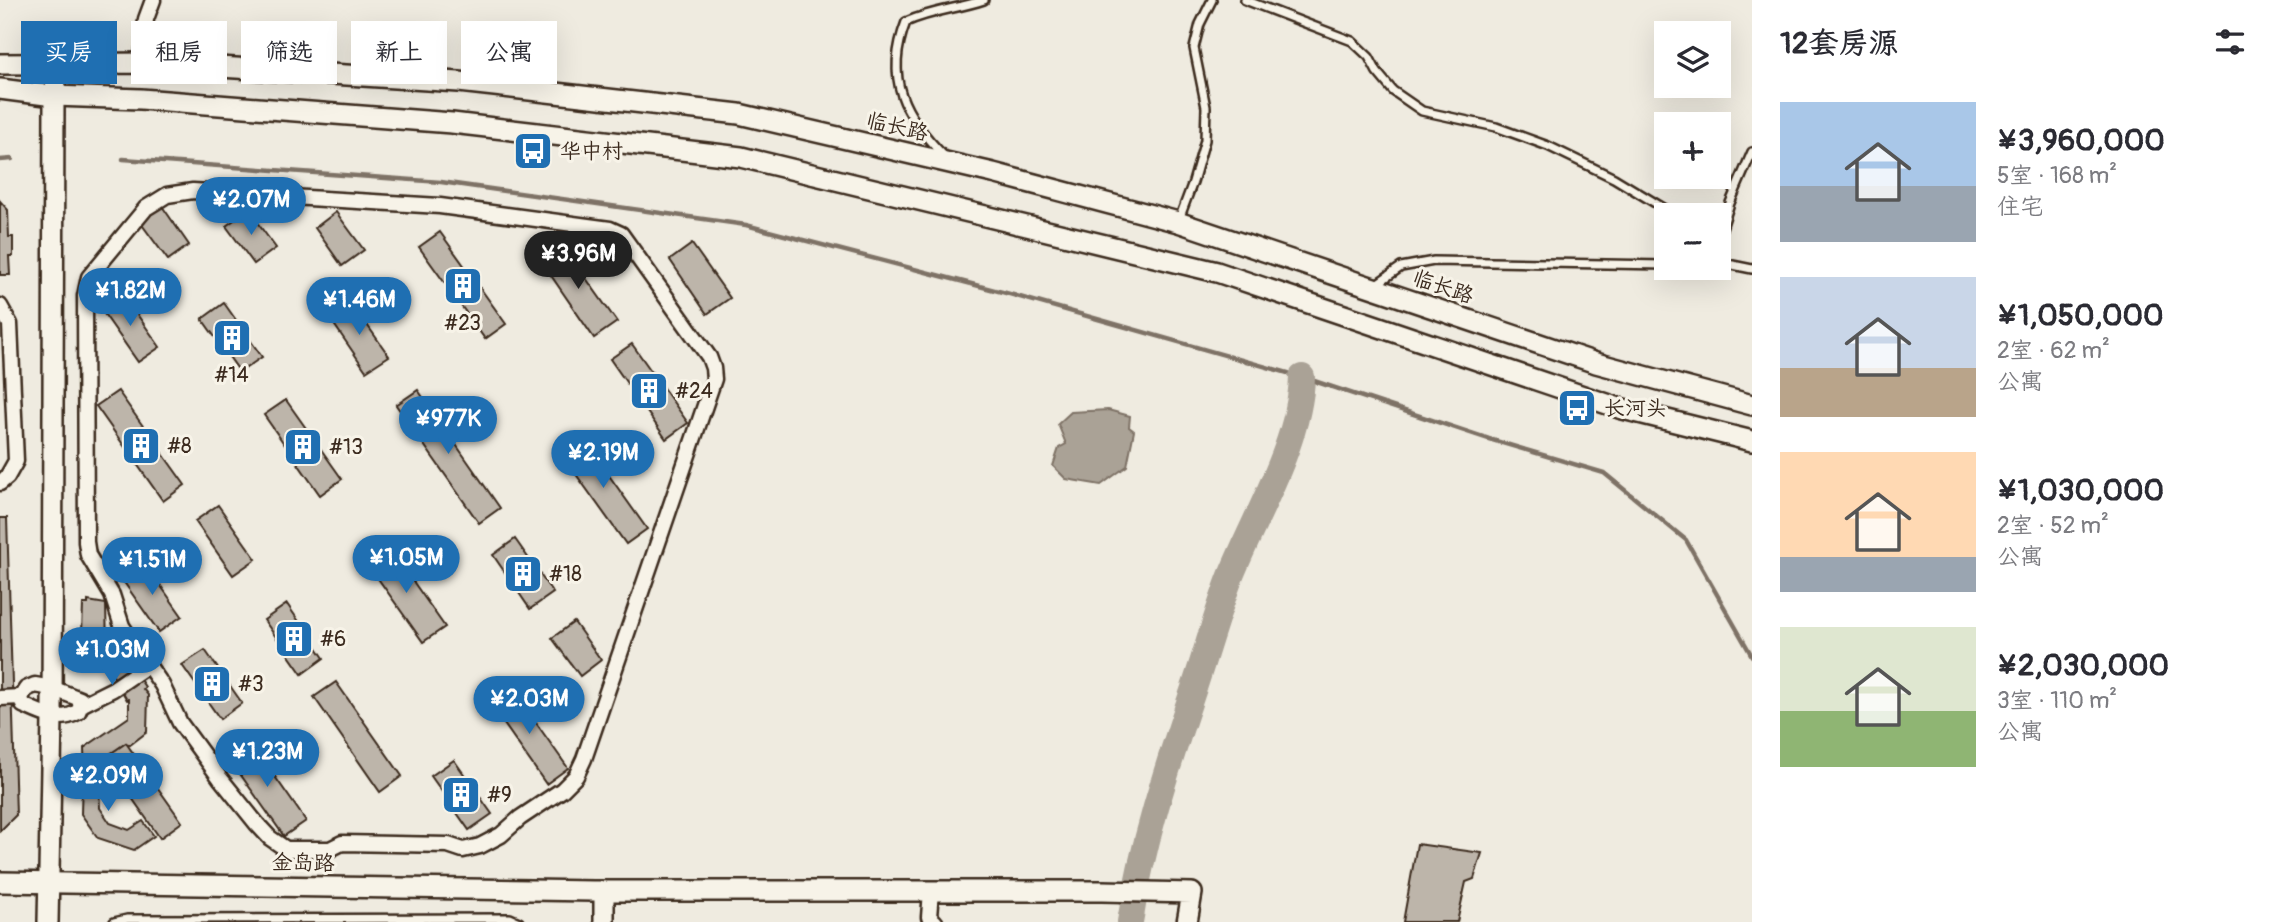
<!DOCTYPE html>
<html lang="zh">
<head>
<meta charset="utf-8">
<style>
	:root { --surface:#fff; --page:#f2f2f3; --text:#2b2b33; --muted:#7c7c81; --accent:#1f6fb2 }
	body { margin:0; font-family:Pangolin,"LXGW WenKai TC",sans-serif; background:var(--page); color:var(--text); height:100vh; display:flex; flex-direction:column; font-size:26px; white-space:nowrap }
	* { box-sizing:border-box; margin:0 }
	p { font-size:23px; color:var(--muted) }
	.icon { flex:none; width:38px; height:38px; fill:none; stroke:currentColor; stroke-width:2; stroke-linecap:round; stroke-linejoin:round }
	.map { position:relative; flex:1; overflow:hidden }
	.sheet { display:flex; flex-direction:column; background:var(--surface); width:525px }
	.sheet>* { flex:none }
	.top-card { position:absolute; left:21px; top:21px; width:665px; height:63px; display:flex; gap:14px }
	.buttons { position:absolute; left:1654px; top:21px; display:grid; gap:14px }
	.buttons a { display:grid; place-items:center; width:77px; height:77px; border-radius:0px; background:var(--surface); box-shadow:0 7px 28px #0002; font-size:35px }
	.price { position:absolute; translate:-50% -60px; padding:0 16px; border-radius:24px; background:var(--accent); color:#fff; font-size:23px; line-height:46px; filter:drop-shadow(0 2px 4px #0008) }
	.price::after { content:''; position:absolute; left:50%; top:42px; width:21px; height:16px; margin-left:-10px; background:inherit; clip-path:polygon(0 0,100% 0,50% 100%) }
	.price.current { background:#222; color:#fff }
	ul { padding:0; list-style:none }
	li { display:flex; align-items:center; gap:21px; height:175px; padding:0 28px }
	li span { display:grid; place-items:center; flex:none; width:196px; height:140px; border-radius:0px; color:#555 }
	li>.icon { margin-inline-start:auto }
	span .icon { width:84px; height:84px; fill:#fffc; stroke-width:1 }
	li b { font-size:30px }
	h2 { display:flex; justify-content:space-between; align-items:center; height:84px; padding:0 28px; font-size:30px }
	.tag { padding:0 24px; border-radius:0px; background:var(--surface); box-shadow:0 7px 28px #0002; font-size:24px; line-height:63px }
	.tag.current { background:var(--accent); color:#fff }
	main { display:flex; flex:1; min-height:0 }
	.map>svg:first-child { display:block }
	.water { fill:#aaa296; stroke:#7e7266; stroke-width:2 }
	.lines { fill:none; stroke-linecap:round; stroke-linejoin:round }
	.stream { stroke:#7e7266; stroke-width:4.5 }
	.river { stroke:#aaa296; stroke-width:26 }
	.building { fill:#bdb5aa; stroke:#3b2a1e; stroke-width:2 }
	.lane-casing { stroke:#3b2a1e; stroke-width:12 }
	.street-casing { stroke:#3b2a1e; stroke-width:19 }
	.secondary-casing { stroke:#3b2a1e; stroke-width:24 }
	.lane { stroke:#f7f3e8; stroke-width:7 }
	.street { stroke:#f7f3e8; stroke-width:14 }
	.secondary { stroke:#f7f3e8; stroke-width:19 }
	.labels { text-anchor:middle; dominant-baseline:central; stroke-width:6; stroke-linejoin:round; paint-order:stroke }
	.street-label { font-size:21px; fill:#3b2a1e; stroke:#f7f3e8 }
	.poi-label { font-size:21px; fill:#3b2a1e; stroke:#f7f3e8; text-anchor:start }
</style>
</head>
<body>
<main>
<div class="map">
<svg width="1752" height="922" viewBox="0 0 1752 922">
	<rect width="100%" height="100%" fill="#efebe0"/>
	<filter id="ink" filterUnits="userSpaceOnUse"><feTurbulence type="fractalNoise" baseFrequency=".0143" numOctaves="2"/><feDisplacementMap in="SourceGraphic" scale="14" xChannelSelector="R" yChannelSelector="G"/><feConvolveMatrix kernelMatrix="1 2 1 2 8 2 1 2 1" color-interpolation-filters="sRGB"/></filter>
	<g filter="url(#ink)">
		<!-- water -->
		<path class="water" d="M1108,410L1130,416L1129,427L1134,431L1127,466L1101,485L1066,479L1053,466L1059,448L1066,444L1058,424L1071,412Z"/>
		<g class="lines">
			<!-- stream -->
			<g class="stream">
				<path d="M123,159L441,182L746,225L1006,293L1302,377L1489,439L1604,473L1686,540L1752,656"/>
				<path d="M0,160L12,159"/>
			</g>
			<!-- river -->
			<path class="river" d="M1130,922C1142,845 1166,771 1191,697C1204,659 1215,619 1229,581C1253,519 1300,444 1302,377"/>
		</g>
		<!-- building -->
		<g class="building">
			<path d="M0,201L8,210L9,237H13V256H9L10,275H0Z"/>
			<path d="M162,206L189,245L168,260L140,222Z"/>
			<path d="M248,210L276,248L254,264L226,226Z"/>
			<path d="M336,212L364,250L342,266L315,228Z"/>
			<path d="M440,232L506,324L485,339L419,247Z"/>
			<path d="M561,243L617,322L594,338L539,258Z"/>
			<path d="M692,244L730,298L707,314L670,260Z"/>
			<path d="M122,293L160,347L138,362L100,308Z"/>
			<path d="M351,302L389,356L366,371L329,317Z"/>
			<path d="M224,303L262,357L240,372L202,319Z"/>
			<path d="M632,344L688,423L666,439L610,359Z"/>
			<path d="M418,390L500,508L479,523L396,405Z"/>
			<path d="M118,391L185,485L163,501L96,406Z"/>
			<path d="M286,400L342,479L320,495L264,415Z"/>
			<path d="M581,436L647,529L626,544L560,452Z"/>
			<path d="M218,505L256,559L233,575L195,521Z"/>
			<path d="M0,518H7L16,815L0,831Z"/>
			<path d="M515,539L553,593L530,609L493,555Z"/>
			<path d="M389,547L445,627L423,642L367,563Z"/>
			<path d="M144,562L182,616L159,632L121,578Z"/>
			<path d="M88,601L106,604L107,648L119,653L123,659L125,658L145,687L143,689L148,695L147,732L130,745L126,743L85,775L84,748L129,717V699L127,700L109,669L92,663V665L81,664L83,604H88Z"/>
			<path d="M287,604L324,658L302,674L264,620Z"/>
			<path d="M574,622L601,660L580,676L552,638Z"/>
			<path d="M205,650L242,703L220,719L182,665Z"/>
			<path d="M336,682L402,776L380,792L314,697Z"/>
			<path d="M512,689L568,768L546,784L490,704Z"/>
			<path d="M250,741L306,821L284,836L228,757Z"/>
			<path d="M126,743L182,822L160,838L104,758Z"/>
			<path d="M454,760L492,814L469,830L431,776Z"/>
			<path d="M103,762L113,777L99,787L100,808L110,823L129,830L143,821L154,836L134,850L98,838L81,814L82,777Z"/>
			<path d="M1417,844L1482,853L1474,879L1466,882L1457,922H1403Z"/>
		</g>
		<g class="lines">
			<!-- lane casing -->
			<g class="lane-casing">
				<g id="lane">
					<path d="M1245,0L1352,41L1369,57L1377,72L1393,91L1422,111L1496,127L1548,146L1614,178L1675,215"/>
					<path d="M945,157C904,116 884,79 906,22C933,10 957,9 984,0"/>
					<path d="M1178,222L1193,182L1205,140L1206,107L1194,48L1200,24L1212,0"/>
					<path d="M1718,241L1730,203L1752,152"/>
					<path d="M1718,262L1752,269"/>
					<path d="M1375,285L1401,267L1434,261L1666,265"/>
					<path d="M114,922L127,919L510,918L519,922"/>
				</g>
			</g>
			<!-- street casing -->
			<g class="street-casing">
				<g id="street">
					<path d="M142,63L146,19L153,0"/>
					<path d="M0,306L10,324L16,461L7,477L0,483"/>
					<path d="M35,685L52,688L80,699L81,705L78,712C58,723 43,714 23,705L21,697L26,689Z"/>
					<path d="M0,698L21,697"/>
					<path d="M81,705L113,689L148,665L162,685L180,723L220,778L257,824L270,838L286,849H330L342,843L448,845L463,850L480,846L501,835L520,818L562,790L576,776L584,759L714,379L713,368L709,357L621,234L610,229L440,206L193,191L167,195L146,208L89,277L85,296L86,542L88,555L112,595L122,626L148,665"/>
					<path d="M931,891L929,917L935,922"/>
				</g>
			</g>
			<!-- secondary casing -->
			<g class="secondary-casing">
				<g id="secondary">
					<path d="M0,64L155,63L459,82L739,114L993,173L1178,222L1596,363L1752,405"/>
					<path d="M0,89L54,96L141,99L452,123L741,157L1217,272L1619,408L1752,441"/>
					<path d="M0,882L593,891H1102L1192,893L1187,922"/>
					<path d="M604,891V922"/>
					<path d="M48,922L52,718L54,96L58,63"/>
				</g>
			</g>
			<!-- lane -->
			<use href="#lane" class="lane"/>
			<!-- street -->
			<use href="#street" class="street"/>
			<!-- secondary -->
			<use href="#secondary" class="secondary"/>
		</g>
	</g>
	<!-- icons -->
	<defs>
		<g id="bus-square" transform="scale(2.0125)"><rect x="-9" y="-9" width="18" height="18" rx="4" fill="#1f6fb2" stroke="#f7f3e8"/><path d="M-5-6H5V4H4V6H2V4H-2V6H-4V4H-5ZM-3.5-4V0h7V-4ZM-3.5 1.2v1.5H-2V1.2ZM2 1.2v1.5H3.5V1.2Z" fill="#fff"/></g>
		<g id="building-square" transform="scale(2.0125)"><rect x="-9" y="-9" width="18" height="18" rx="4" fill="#1f6fb2" stroke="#f7f3e8"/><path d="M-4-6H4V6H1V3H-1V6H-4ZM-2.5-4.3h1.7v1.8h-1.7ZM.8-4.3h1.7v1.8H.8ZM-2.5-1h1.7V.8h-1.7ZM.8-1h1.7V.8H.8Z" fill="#fff"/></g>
	</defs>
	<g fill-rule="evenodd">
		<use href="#bus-square" x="533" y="151"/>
		<use href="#building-square" x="463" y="286"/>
		<use href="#building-square" x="232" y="338"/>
		<use href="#building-square" x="649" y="391"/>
		<use href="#bus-square" x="1577" y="408"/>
		<use href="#building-square" x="141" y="446"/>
		<use href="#building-square" x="303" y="447"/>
		<use href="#building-square" x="523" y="574"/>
		<use href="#building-square" x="294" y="639"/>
		<use href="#building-square" x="212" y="684"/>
		<use href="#building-square" x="461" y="795"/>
	</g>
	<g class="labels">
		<!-- street labels -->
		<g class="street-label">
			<text transform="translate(897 127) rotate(13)">临长路</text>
			<text transform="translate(1443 287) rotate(19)">临长路</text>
			<text transform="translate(303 863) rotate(1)">金岛路</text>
		</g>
		<!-- poi labels -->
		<g class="poi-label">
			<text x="560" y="151">华中村</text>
			<text x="463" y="323" text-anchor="middle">#23</text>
			<text x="232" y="375" text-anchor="middle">#14</text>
			<text x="676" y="391">#24</text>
			<text x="1604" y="408">长河头</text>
			<text x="168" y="446">#8</text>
			<text x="330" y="447">#13</text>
			<text x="550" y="574">#18</text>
			<text x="321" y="639">#6</text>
			<text x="239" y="684">#3</text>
			<text x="488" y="795">#9</text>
		</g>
	</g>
</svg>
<div class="buttons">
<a><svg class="icon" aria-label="layers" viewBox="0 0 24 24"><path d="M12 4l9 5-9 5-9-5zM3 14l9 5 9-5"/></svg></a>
<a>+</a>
<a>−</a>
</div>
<b class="price" style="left:251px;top:237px">¥2.07M</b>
<b class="price current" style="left:578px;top:291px">¥3.96M</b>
<b class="price" style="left:130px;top:328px">¥1.82M</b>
<b class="price" style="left:359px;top:337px">¥1.46M</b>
<b class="price" style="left:448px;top:456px">¥977K</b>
<b class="price" style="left:603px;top:490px">¥2.19M</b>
<b class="price" style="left:406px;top:595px">¥1.05M</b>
<b class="price" style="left:152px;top:597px">¥1.51M</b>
<b class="price" style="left:112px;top:687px">¥1.03M</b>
<b class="price" style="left:529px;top:736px">¥2.03M</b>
<b class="price" style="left:267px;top:789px">¥1.23M</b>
<b class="price" style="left:108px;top:813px">¥2.09M</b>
<div class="top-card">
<a class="tag current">买房</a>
<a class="tag">租房</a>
<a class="tag">筛选</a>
<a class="tag">新上</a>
<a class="tag">公寓</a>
</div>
</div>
<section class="sheet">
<h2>12套房源<svg class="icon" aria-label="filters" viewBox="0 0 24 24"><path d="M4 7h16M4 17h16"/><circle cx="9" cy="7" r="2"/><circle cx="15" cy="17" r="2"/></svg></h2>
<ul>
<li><span style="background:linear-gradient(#a9c7e8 60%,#9aa5b1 0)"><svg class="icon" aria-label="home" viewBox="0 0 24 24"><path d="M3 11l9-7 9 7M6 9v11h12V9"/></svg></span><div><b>¥3,960,000</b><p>5室 · 168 m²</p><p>住宅</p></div></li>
<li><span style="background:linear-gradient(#c9d6e8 65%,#b9a48a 0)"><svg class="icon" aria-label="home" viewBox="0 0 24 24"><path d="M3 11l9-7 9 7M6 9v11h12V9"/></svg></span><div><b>¥1,050,000</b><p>2室 · 62 m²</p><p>公寓</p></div></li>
<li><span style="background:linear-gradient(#ffd9b3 75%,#9aa5b1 0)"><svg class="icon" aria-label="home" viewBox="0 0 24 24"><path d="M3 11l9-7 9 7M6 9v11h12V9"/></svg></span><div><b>¥1,030,000</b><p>2室 · 52 m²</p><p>公寓</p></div></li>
<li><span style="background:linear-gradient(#dfe7d0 60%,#8fb573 0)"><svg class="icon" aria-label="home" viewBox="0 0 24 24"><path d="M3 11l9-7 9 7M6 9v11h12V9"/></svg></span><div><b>¥2,030,000</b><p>3室 · 110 m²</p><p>公寓</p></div></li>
</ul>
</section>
</main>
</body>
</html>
